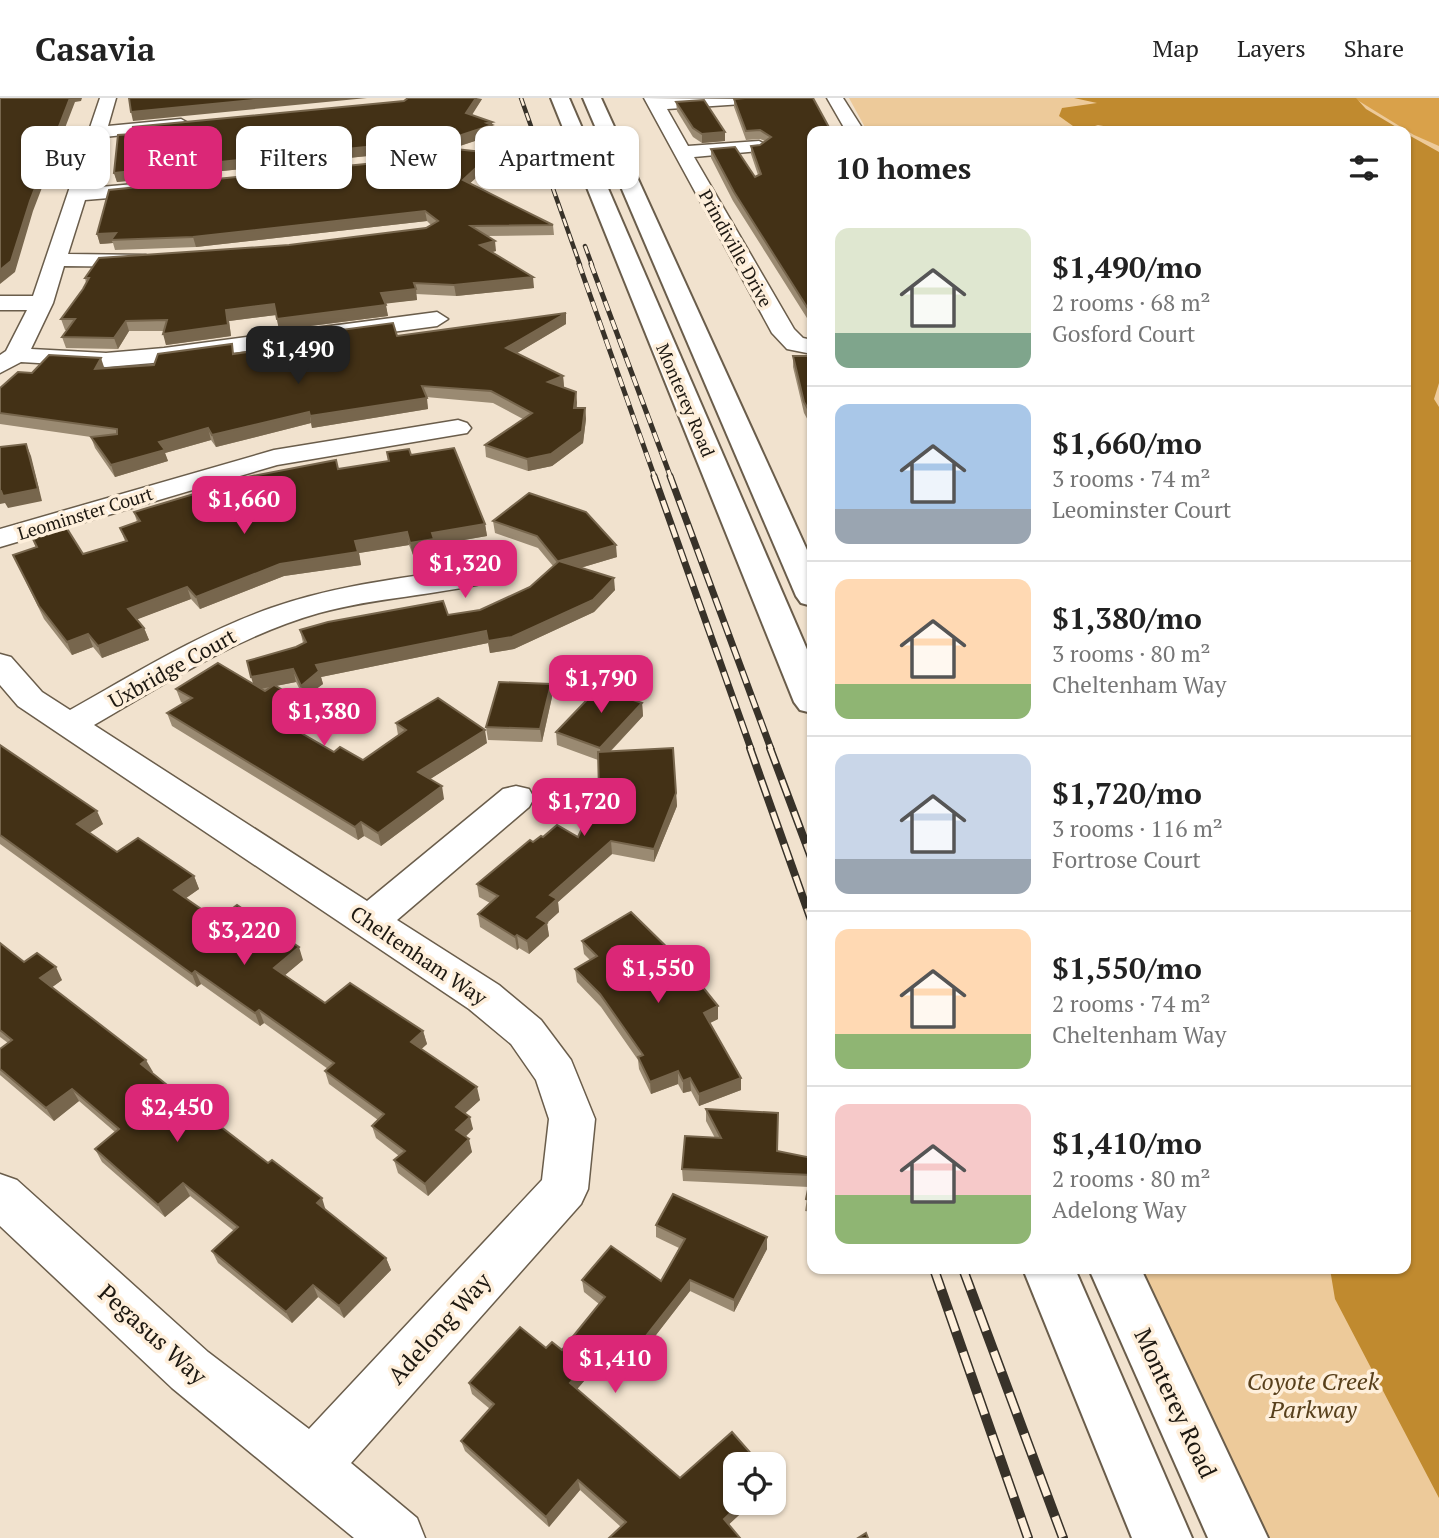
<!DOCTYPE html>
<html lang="en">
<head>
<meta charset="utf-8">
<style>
	:root { --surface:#fff; --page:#f2f2f2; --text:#222; --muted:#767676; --line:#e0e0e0; --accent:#db2777 }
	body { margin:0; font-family:"PT Serif",serif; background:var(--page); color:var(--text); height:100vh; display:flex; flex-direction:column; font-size:26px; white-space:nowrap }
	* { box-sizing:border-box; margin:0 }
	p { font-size:23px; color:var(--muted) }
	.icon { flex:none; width:38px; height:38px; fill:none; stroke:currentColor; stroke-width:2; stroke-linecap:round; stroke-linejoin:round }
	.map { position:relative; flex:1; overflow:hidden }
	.side { position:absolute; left:807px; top:28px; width:604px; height:1148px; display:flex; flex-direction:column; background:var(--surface); border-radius:14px; box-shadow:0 2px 5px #0004 }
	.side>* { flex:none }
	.banner { position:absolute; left:21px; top:28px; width:665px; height:63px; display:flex; gap:14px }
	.fabs { position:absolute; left:723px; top:1354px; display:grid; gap:14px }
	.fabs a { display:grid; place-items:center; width:63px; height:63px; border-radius:14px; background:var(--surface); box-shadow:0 2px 5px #0004; font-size:35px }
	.price { position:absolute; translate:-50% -60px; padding:0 16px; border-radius:14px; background:var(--accent); color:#fff; font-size:23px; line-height:46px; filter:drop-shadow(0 2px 4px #0008) }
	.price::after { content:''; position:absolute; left:50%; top:42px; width:21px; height:16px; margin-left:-10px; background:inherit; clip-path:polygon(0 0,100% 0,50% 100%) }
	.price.on { background:#222; color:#fff }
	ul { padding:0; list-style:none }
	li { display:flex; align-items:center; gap:21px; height:175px; padding:0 28px }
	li+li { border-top:2px solid var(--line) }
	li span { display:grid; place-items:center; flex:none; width:196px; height:140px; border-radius:14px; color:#555 }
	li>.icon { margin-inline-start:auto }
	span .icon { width:84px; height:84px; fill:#fffc; stroke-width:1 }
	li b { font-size:30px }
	h2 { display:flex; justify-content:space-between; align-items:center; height:84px; padding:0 28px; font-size:30px }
	.tag { padding:0 24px; border-radius:14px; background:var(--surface); box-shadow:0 2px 5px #0004; font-size:24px; line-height:63px }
	.tag.on { background:var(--accent); color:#fff }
	header { display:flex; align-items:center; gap:42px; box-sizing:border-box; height:98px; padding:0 35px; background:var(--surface); border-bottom:2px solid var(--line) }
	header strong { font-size:33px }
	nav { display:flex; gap:38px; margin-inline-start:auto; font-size:24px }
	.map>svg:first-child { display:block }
	.green { fill:#edca9a }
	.forest { fill:#d9a14a }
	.water { fill:#c08a2f }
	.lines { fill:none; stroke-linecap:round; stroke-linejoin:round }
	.minor-casing { stroke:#6a5d4b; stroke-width:3 }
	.major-casing { stroke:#6a5d4b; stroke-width:4 }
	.minor { fill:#fff; fill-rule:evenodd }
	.major { fill:#fff; fill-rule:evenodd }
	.rail-far4-casing { stroke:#383229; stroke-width:4.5 }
	.rail-far3-casing { stroke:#383229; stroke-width:5 }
	.rail-far2-casing { stroke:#383229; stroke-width:7 }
	.rail-far1-casing { stroke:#383229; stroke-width:8 }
	.rail-casing { stroke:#383229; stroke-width:10 }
	.rail-far4 { stroke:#feefdb; stroke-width:2.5; stroke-dasharray:8; stroke-linecap:butt }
	.rail-far3 { stroke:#feefdb; stroke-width:3.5; stroke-dasharray:10; stroke-linecap:butt }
	.rail-far2 { stroke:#feefdb; stroke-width:4.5; stroke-dasharray:13; stroke-linecap:butt }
	.rail-far1 { stroke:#feefdb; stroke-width:5; stroke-dasharray:17; stroke-linecap:butt }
	.rail { stroke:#feefdb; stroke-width:7; stroke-dasharray:22; stroke-linecap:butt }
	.wall { fill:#9a8a72 }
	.shaded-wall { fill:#77664d }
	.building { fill:#433116; stroke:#77664d; stroke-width:2 }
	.labels { text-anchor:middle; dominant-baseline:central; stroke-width:7; stroke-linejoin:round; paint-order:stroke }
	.far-street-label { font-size:18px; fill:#1d1811; stroke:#feefdb }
	.street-label { font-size:21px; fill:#1d1811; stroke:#feefdb }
	.near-street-label { font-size:24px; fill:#1d1811; stroke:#feefdb }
	.near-park-label { font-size:24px; font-style:italic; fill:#58401c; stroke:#feefdb }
</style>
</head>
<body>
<header>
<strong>Casavia</strong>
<nav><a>Map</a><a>Layers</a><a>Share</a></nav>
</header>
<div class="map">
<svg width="1439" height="1440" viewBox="0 0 1439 1440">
	<rect width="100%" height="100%" fill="#f1e2ce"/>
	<!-- green -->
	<path class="green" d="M849,0H1439V1440H1240L1120,1171H1405V33H867Z"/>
	<!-- forest -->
	<path class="forest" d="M1354,0H1439V48L1414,37Z"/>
	<!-- water -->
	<g class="water">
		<path d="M1074,0H1356L1366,11L1403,33H1117L1119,31L1098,27L1080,33L1059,18L1062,10L1097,5Z"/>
		<path d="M1405,35L1439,54V285L1434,301L1439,309V1400L1335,1201L1330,1171H1405Z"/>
	</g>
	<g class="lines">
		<!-- minor casing -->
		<g class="minor-casing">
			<g id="minor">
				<path d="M100,0H116L108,28L181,21L190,26L181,31L104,39L89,90L157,84L167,90L157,96L85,102L68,156L146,157L157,163L146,169L64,168L53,205L31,251L106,255L164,250L437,214L448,221L437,228L164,264L106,269L21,264L0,275V257L6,253L27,212H0V198H33Z"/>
				<path d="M644,0L751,1L743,6L667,11L688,48L759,43L768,48L759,53L694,59L794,231L803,240L812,242V256L787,251L772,235Z"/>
				<path d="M827,0H843L864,33H846Z"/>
				<path d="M458,322L467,325L471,330L467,335L277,367L0,449V431L274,352Z"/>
				<path d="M482,468L493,471L497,477L493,483C435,498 376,499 319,515C238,538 166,585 94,627L367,803L503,691L516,688L529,691L534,700L529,709L397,822L499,887L541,922L571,962L595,1021L588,1091L581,1106L351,1365L417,1420L425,1440H354L172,1290L0,1128V1076L17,1082L208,1254L309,1331L542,1082L549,1021L536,982L511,946L469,911L18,608L0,587V556L11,559L42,594L70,612C136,575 200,535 271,510C339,486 412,479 482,468Z"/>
			</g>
		</g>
		<!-- major casing -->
		<g class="major-casing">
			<g id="major">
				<path d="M551,0H569L812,563V615L800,612L794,604Z"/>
				<path d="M583,0H601L812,463V508L801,505L796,498Z"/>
				<path d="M1023,1171H1075L1192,1440H1132Z"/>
				<path d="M1089,1171H1141L1268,1440H1208Z"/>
			</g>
		</g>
		<!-- minor -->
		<use href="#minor" class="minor"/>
		<!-- major -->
		<use href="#major" class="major"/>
		<!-- rail-far4 casing -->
		<g class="rail-far4-casing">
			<g id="rail-far4">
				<path d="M521,0L580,167"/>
				<path d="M585,148L592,167"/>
			</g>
		</g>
		<!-- rail-far3 casing -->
		<g class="rail-far3-casing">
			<g id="rail-far3">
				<path d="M579,166L655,380"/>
				<path d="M591,166L671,380"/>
			</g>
		</g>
		<!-- rail-far2 casing -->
		<g class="rail-far2-casing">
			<g id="rail-far2">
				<path d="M654,378L751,651"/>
				<path d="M670,378L771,651"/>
			</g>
		</g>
		<!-- rail-far1 casing -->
		<g class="rail-far1-casing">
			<g id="rail-far1">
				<path d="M750,650L812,825"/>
				<path d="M770,650L812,762"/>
			</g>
		</g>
		<!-- rail casing -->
		<g class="rail-casing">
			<g id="rail">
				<path d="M934,1171L1028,1440"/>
				<path d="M963,1171L1063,1440"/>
			</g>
		</g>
		<!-- rail-far4 -->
		<use href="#rail-far4" class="rail-far4"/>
		<!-- rail-far3 -->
		<use href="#rail-far3" class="rail-far3"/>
		<!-- rail-far2 -->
		<use href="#rail-far2" class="rail-far2"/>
		<!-- rail-far1 -->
		<use href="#rail-far1" class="rail-far1"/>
		<!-- rail -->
		<use href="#rail" class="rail"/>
	</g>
	<!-- wall -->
	<g class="wall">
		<path d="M482,1L471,17L492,24L493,37L451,51L492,55L493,64L470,85L553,127L554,137L487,138L496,153L492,154L534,190L456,198L416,196L417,202L385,205L388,218L279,232L276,217L229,223L231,238L166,247L164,233H129L118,251L66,250L62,239L67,232H65L61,221L83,191L86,185L85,180L289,147L426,130L431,127L427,123L196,149L115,152L113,145L100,146L97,136L415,61L420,57L416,53L117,84L114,75Z"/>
		<path d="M734,1L812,33V228L733,103L711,60V51L755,79L758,77L751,56V48L760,47L765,43L760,41L746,42L734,9Z"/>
		<path d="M676,4L725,43L702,45L693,39L677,13Z"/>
		<path d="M566,226L517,255L563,278L564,289L576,294L577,310H585L586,321L583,345L552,368L528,373L486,359L485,347L523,321L493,305L426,299L428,311L312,330L311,325L216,349L211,342L165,355L168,363L115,379L95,350L91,339L0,326V290L32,275L154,267L234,256L397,238Z"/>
		<path d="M793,258H812V330L804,315L793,269Z"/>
		<path d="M387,354L411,357L485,426L487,438L435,447L436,453L413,457L409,447L359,455L361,467L284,478L200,511L191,501L137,521L144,530L149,542L102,560L93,549L72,557L44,521L13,457L36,450L32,439L83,456L125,443L120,430L137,424L134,414L209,401L338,371L388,363Z"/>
		<path d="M493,423L617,459L580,470L615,492L594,514L514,551L490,555L488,545L321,579L323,586L304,600L296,584L276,588L307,617L289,628L334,654L363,662L398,637L396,625L487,645L430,681L444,701L381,748L364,738L358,742L172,628L167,615L183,605L181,604L176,591L253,586L296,549L303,545L300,532L448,517L480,512L530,489L553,468L538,450L495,435Z"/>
		<path d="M630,589V601L642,605L643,618L611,653L676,695L677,708L654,764L612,756L558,804L559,814L547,825L549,838L529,856L519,850L517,852L480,829L478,816L490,805L479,799L477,786L533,744L543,739H578L599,693L598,662L557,647L556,634Z"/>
		<path d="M552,599L542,644L488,642L486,629Z"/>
		<path d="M0,647L103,726L89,735L117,754L194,778L199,791L186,800L217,822L303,862L285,877L325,905L423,933L427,946L421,951L480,1002L465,1015L473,1031L465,1039L472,1054L428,1098L398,1075L394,1062L399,1058L376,1040L372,1028L378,1022L329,986L325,973L328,971L264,925L260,928L201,886L197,889L0,746Z"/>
		<path d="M582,843L718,908V921L710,925L741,980V992L699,1008L691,993L683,995L678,986L651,996L639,971L638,962L601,909L577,884L575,871L590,862L584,856Z"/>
		<path d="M0,845L24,864L62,882L52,889L152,975L386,1160L391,1172L344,1220L318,1199L292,1225L218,1165L212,1153L234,1133L190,1098L165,1119L102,1064L95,1051L115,1034L79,1003L54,1023L0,977V951L8,945L0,939Z"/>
		<path d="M706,1011L777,1053L812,1060V1114L805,1113L809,1089L683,1083L682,1071L715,1040L706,1023Z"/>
		<path d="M656,1127L767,1151L734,1214L690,1193L632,1268L611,1252L577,1291L680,1380L735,1405H752L729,1426L621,1429L580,1392L549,1429L465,1353L461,1343L490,1311L472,1296L469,1285L546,1250L562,1252L599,1206L584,1194L582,1182L661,1183L679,1150L656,1139Z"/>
	</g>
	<!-- shaded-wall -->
	<g class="shaded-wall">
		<path d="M70,0H82L81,3L75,4L33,113L15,174L0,186V172L30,103Z"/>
		<path d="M274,0H367L133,23L131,14Z"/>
		<path d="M476,0L482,1L467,25L466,15Z"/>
		<path d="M492,24L493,37L429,58L428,48Z"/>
		<path d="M725,34V43L702,45V36Z"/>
		<path d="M414,44L416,53L117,84L114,75Z"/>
		<path d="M492,55L493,64L464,91L463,82Z"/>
		<path d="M425,113L427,123L196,149L193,139Z"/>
		<path d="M116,135L111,142L113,145L100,146L97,136Z"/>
		<path d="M495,143L496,153L481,157L480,147Z"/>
		<path d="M533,179L534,190L456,198L454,187Z"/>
		<path d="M416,191L417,202L383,206L381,195Z"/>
		<path d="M274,206L276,217L229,223L231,238L166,247L163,236L226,212Z"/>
		<path d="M386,207L388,218L279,232L277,221Z"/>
		<path d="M566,215V226L507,261L506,250Z"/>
		<path d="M126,223L129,233L118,251L114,240Z"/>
		<path d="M101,260L105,272L95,271Z"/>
		<path d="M563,278L564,289L548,284Z"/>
		<path d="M576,294L577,305L575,321L574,310Z"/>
		<path d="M427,300L428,311L312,330L310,318Z"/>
		<path d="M585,310L586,321L583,345L552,368L528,373L527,361Z"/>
		<path d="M309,314L311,325L216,349L212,337Z"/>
		<path d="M208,330L211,342L165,355L168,363L115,379L111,367L159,344Z"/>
		<path d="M26,346L31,358L42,403L8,410L5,405L0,406V393Z"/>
		<path d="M485,426L487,438L435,447L436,453L413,457L410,445L432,435Z"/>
		<path d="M407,434L409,447L359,455L361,467L284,478L200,511L196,499L280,466L355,443Z"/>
		<path d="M616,447L617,459L560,476L559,463Z"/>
		<path d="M614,480L615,492L594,514L514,551L490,555L488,543Z"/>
		<path d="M187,489L191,501L133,523L128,511Z"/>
		<path d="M144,530L149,542L102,560L98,548Z"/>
		<path d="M486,533L488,545L321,579L323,586L304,600L301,588L316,567Z"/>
		<path d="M88,536L93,549L72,557L67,544Z"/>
		<path d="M293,571L296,584L255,592L251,579Z"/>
		<path d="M551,586L552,599L542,644L540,631Z"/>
		<path d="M630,589V602L622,598Z"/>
		<path d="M303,604L307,617L281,634L277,621Z"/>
		<path d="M642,605L643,618L601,663L600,650Z"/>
		<path d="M485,632L487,645L421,687L418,674Z"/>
		<path d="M442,688L444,701L381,748L378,735Z"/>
		<path d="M676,695L677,708L654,764V751Z"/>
		<path d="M97,713L103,726L83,739L77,726Z"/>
		<path d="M361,724L364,738L358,742L355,729Z"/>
		<path d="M611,743L612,756L558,804L559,814L539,832L537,819L550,797Z"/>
		<path d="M194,778L199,791L179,805L174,792Z"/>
		<path d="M547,825L549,838L529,856L527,843Z"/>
		<path d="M517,837L519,850L517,852L515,839Z"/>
		<path d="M299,849L303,862L278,883L274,870Z"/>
		<path d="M56,869L62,882L47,893L40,880Z"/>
		<path d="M195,873L201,886L197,889L192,876Z"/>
		<path d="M718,908V921L704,928V915Z"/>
		<path d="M259,912L264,925L260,928L255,915Z"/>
		<path d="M423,933L427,946L415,957L411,944Z"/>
		<path d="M146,962L153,974L147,979L141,966Z"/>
		<path d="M678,973V986L651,996L650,984Z"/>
		<path d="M690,980L691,993L683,995V983Z"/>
		<path d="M741,980V992L699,1008V996Z"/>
		<path d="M477,989L480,1002L459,1021L456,1009Z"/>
		<path d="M72,991L79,1003L54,1023L46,1010Z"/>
		<path d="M470,1019L473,1031L459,1045L456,1032Z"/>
		<path d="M469,1041L472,1054L428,1098L425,1086Z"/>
		<path d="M183,1085L190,1098L165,1119L158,1107Z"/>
		<path d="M322,1100L326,1113L317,1105Z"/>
		<path d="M767,1139V1151L734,1214V1202Z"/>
		<path d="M386,1160L391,1172L344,1220L339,1208Z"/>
		<path d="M690,1182V1193L632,1268L631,1257Z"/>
		<path d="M313,1187L318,1199L292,1225L286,1214Z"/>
		<path d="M610,1241L611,1252L572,1297L570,1285Z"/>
		<path d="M578,1382L580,1392L549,1429L546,1419Z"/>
		<path d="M741,1405H752L724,1431V1421Z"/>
	</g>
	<!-- building -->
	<g class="building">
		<path d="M0,0H70L30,103L11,163L0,172Z"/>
		<path d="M129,0H274L131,14Z"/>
		<path d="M408,0H476L466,15L492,24L487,25L492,27L428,48L492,55L463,82L553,127L471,128L495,143L480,147L533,179L454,187L414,185L416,191L381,195L386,207L277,221L274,206L226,212L228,227L163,236L167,222L126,223L114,240L62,239L75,221H61L83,191L89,180H85L99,160L289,147L426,130L438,123L425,113L193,139L111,142L116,135L97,136L109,92L415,61L426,53L414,44L114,75L118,37L134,36L133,29L404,3Z"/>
		<path d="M745,0H813L831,33H812V217L734,94L711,51L735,49L755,79L761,76L751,48L760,47L771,39L760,32L746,33L734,1Z"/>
		<path d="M704,2L725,34L702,36L693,30L676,4Z"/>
		<path d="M566,215L506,250L563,278L548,284L576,294L574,310H585L582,333L551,356L527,361L485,347L532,315L491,293L422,288L427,300L310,318L309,314L212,337L208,330L159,344L165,352L111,367L91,339L117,336V331L0,315V290L18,274L32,275L49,257L101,260L95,271L154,267L158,256L232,246L233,256L283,249L281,240L393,225L397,238Z"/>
		<path d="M793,258H812V318L804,304Z"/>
		<path d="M26,346L38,391L3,398L1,393H0V349Z"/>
		<path d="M454,350L485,426L432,435L434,441L410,445L407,434L355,443L358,454L280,466L196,499L187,489L128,511L144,530L98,548L88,536L67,544L39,508L13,457L37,449L32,439L66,429L83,456L127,443L120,430L140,423L134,414L204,393L209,401L248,389L247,379L336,362L338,371L389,363L387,354L409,351L411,357Z"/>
		<path d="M529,395L586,414L616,447L559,463L614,480L593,502L512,539L488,543L486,533L316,567L319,573L301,588L293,571L251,579L247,563L296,549L306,544L300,532L328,524L443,503L448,517L480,512L530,489L558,464L537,438L493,423Z"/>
		<path d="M218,565L265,593L274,587L303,604L277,621L334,654L340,649L363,662L406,632L396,625L438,600L485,632L418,674L442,688L378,735L361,724L355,729L167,615L192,600L176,591Z"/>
		<path d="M607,581L630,589L622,598L642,605L600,650L556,634Z"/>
		<path d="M499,584L551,586L540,631L486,629Z"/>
		<path d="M0,647L97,713L77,726L117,754L138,740L194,778L174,792L217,822L237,807L299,849L274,870L325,905L350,885L423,933L411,944L477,989L456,1009L470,1019L456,1032L469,1041L425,1086L394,1062L405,1053L372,1028L384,1016L325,973L334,965L259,912L255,915L195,873L192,876L0,737Z"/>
		<path d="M673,650L676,695L654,751L611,743L550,797L557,801L537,819L547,825L527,843L517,837L515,839L478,816L498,798L477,786L530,742L533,744L541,738L543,739L557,727L578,739L599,693L598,654Z"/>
		<path d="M631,814L685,867L718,908L704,915L741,980L699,996L690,980L683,983L678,973L650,984L638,959L643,957L600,896L575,871L597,858L582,843Z"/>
		<path d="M0,845L24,864L37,855L56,869L40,880L146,962L141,966L177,995L268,1065L272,1062L322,1100L317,1105L386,1160L339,1208L313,1187L286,1214L212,1153L238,1129L183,1085L158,1107L95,1051L119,1031L72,991L46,1010L0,971V951L12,942L0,932Z"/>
		<path d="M706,1011L778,1015L777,1053L812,1060V1103L806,1101L811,1077L682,1071L685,1038L721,1040Z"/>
		<path d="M673,1096L767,1139L734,1202L690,1182L631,1257L610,1241L570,1285L680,1380L732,1334L761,1367H735V1405H741L724,1421L740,1440H609L626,1424L578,1382L546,1419L461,1343L494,1306L469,1285L520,1229L546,1250L552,1244L562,1252L605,1199L582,1182L611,1148L661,1183L685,1141L656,1127Z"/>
		<path d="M866,1435L868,1440H858Z"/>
	</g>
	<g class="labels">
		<!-- far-street labels -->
		<g class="far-street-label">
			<text transform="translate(736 150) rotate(61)">Prindiville Drive</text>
			<text transform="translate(686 302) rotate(67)">Monterey Road</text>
			<text transform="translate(85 415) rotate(-17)">Leominster Court</text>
		</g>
		<!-- street labels -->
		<g class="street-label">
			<text transform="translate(172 570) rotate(-29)">Uxbridge Court</text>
			<text transform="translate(419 857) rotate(34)">Cheltenham Way</text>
		</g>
		<!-- near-street labels -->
		<g class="near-street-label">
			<text transform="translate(439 1230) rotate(-48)">Adelong Way</text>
			<text transform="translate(153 1236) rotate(42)">Pegasus Way</text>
			<text transform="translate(1176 1305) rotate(65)">Monterey Road</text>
		</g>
		<!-- near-park labels -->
		<g class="near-park-label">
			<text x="1313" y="1283">Coyote Creek<tspan x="1313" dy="28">Parkway</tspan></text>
		</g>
	</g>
</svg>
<div class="fabs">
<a><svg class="icon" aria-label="locate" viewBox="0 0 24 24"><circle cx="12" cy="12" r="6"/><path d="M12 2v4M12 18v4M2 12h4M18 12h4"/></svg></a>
</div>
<b class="price on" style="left:298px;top:288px">$1,490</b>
<b class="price" style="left:244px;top:438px">$1,660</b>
<b class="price" style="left:465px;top:502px">$1,320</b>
<b class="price" style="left:601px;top:617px">$1,790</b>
<b class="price" style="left:324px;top:650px">$1,380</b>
<b class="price" style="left:584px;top:740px">$1,720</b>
<b class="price" style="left:244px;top:869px">$3,220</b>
<b class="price" style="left:658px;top:907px">$1,550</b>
<b class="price" style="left:177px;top:1046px">$2,450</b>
<b class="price" style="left:615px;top:1297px">$1,410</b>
<div class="banner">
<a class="tag">Buy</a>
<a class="tag on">Rent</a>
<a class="tag">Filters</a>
<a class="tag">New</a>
<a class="tag">Apartment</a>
</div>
<section class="side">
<h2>10 homes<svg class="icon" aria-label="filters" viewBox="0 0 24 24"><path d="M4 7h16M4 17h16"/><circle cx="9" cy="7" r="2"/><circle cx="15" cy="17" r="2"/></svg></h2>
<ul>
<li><span style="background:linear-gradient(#dfe7d0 75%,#7fa58c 0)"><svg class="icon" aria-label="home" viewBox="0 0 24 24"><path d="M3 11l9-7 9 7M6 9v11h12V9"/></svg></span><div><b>$1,490/mo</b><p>2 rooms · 68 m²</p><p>Gosford Court</p></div></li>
<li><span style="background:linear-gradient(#a9c7e8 75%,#9aa5b1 0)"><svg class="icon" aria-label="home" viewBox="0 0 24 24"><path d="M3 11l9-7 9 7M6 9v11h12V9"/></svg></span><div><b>$1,660/mo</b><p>3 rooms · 74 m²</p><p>Leominster Court</p></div></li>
<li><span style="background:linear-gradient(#ffd9b3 75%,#8fb573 0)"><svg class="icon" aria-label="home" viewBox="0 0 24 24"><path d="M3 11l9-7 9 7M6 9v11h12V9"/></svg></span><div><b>$1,380/mo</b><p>3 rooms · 80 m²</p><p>Cheltenham Way</p></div></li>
<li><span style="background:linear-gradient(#c9d6e8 75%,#9aa5b1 0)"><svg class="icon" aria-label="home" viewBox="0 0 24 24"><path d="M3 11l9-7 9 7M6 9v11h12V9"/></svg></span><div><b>$1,720/mo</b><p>3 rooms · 116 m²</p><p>Fortrose Court</p></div></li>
<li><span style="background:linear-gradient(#ffd9b3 75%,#8fb573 0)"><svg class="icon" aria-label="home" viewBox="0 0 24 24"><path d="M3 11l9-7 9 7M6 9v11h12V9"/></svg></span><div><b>$1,550/mo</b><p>2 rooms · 74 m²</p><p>Cheltenham Way</p></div></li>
<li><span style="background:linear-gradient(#f6c9c9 65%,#8fb573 0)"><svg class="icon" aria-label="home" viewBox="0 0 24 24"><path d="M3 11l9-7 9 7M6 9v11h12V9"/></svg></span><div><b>$1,410/mo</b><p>2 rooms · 80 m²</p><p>Adelong Way</p></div></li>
</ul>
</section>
</div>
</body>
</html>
